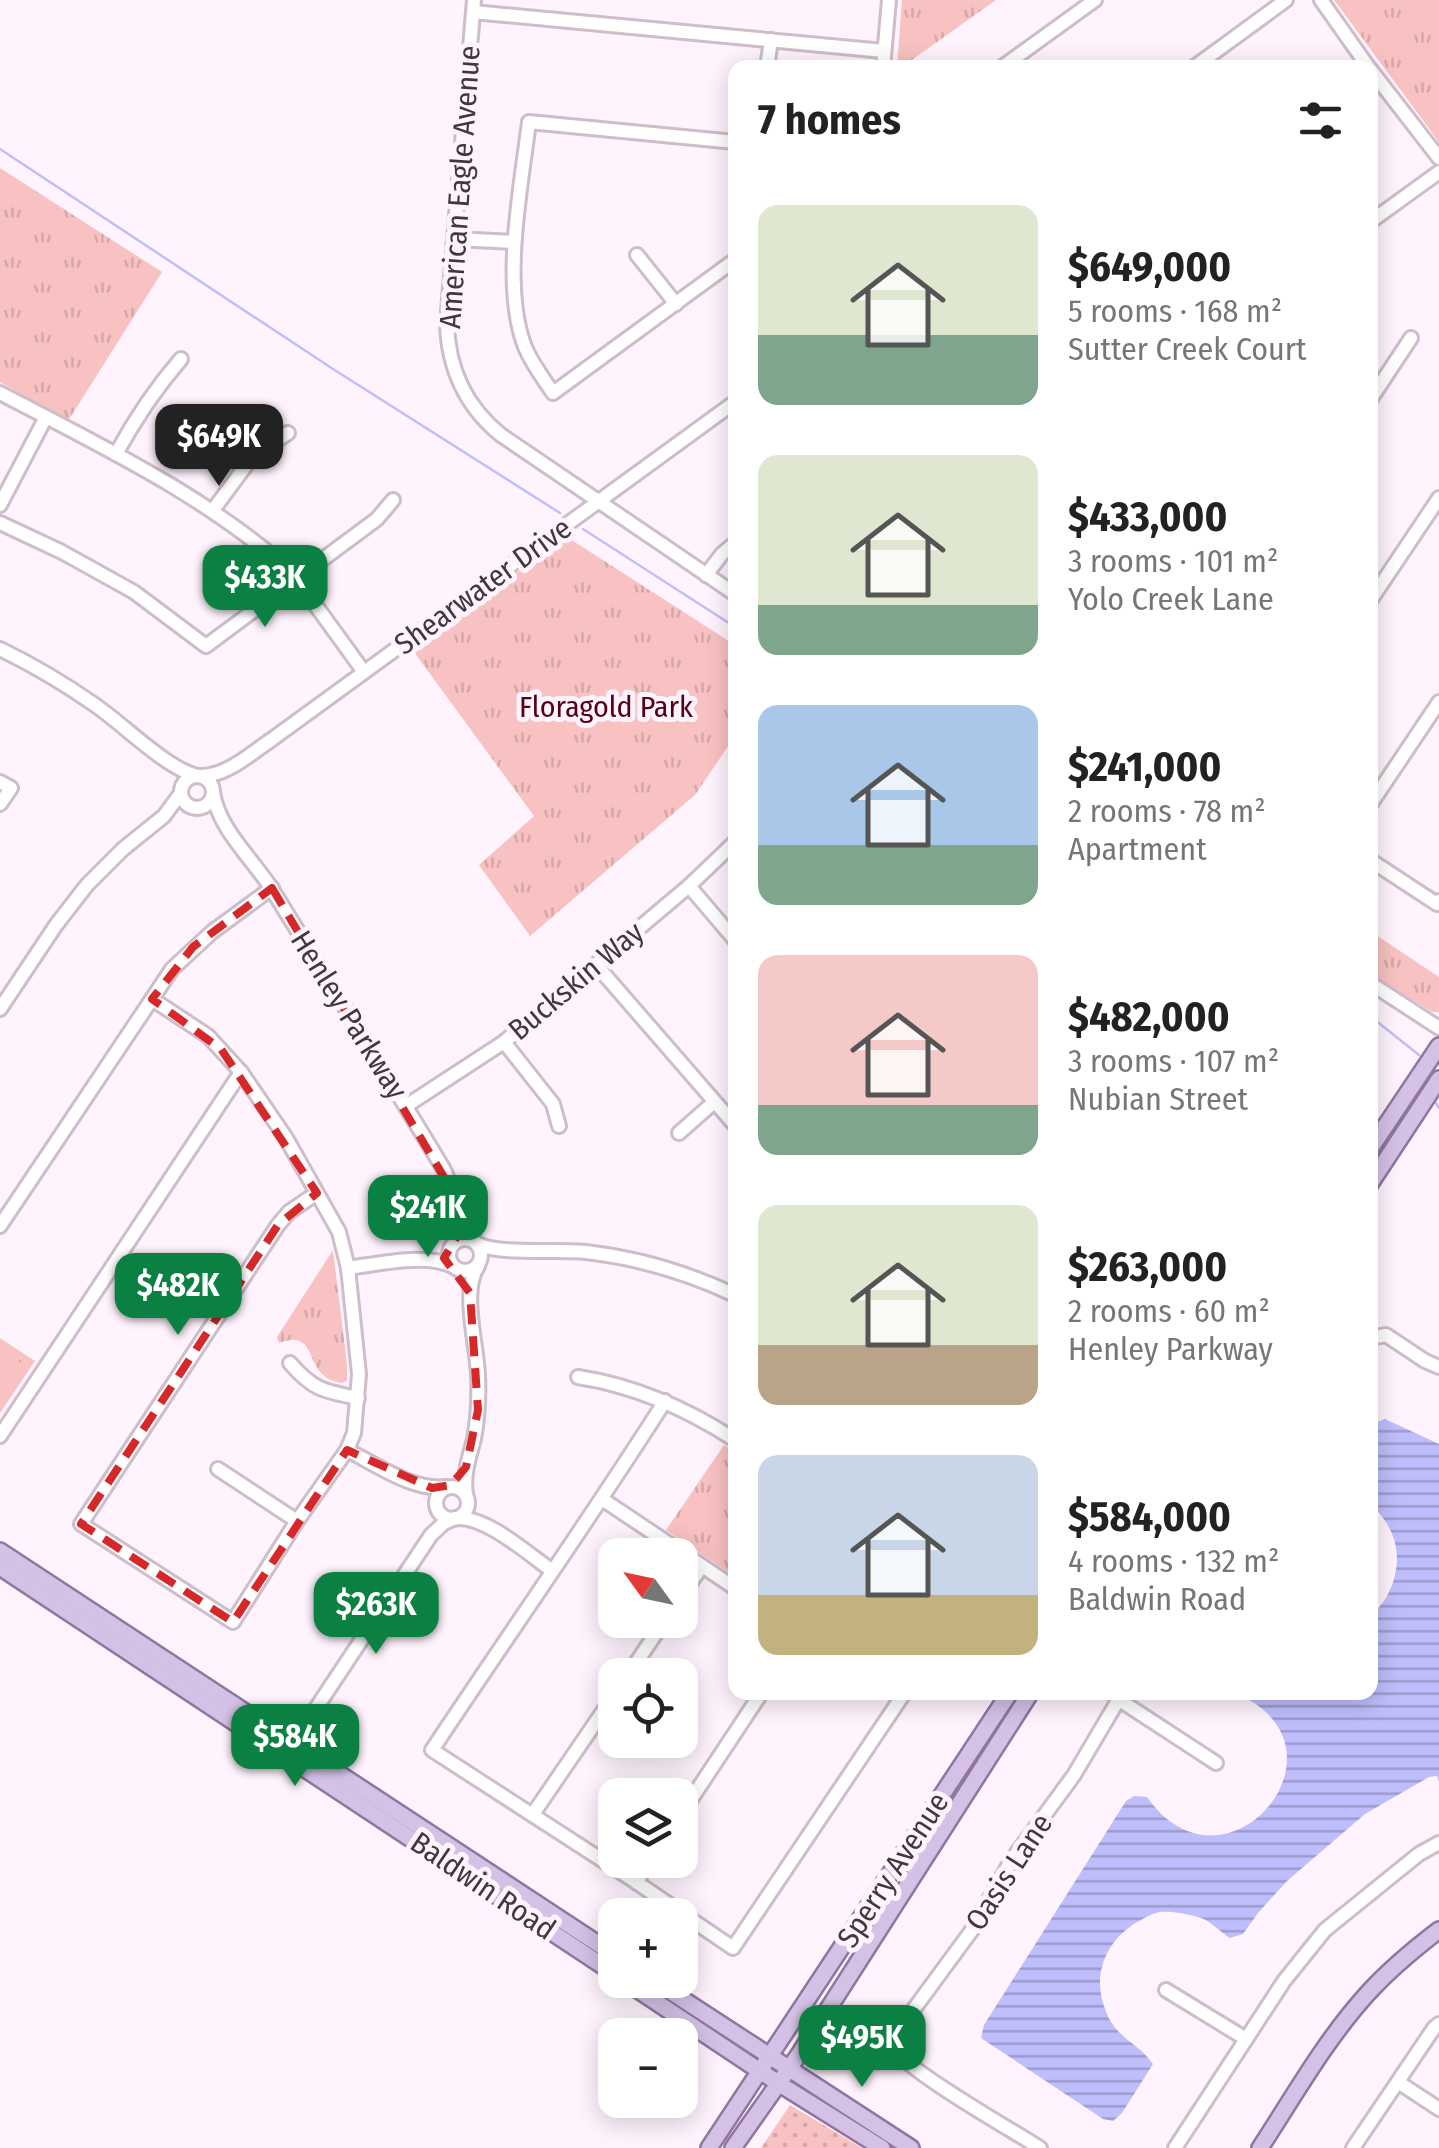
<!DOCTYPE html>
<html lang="en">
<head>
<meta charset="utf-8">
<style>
	:root { --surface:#fff; --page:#f6f6f6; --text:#222; --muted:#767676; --accent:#0b8043 }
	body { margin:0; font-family:"Fira Sans Condensed",sans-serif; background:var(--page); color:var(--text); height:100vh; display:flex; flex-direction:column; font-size:38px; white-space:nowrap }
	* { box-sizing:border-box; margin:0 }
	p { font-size:32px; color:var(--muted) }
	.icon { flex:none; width:55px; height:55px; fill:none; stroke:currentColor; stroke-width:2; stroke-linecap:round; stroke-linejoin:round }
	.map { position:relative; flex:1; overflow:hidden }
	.sheet { position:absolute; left:728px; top:60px; width:650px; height:1640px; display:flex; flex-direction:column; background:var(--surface); border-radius:20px; box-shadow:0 5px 25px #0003 }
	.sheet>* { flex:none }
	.needle { width:65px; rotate:303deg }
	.tools { position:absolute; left:598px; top:1538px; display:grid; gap:20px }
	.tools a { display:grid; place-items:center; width:100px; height:100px; border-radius:20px; background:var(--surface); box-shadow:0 5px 25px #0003; font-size:50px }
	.price { position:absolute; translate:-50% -85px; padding:0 22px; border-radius:20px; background:var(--accent); color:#fff; font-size:32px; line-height:65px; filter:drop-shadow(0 2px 5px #0008) }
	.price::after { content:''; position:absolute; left:50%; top:60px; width:30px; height:22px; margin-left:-15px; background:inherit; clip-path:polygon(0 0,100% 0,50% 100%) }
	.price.on { background:#222; color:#fff }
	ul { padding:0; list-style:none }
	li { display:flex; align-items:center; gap:30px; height:250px; padding:0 30px }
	li span { display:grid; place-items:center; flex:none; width:280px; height:200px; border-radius:20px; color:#555 }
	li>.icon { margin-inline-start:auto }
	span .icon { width:120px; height:120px; fill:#fffc; stroke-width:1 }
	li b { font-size:42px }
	h2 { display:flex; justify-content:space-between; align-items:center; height:120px; padding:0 30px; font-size:42px }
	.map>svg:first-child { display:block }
	.grass { fill:url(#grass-dots) }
	.park { fill:url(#park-tufts) }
	.pitch { fill:#f9c2c2 }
	.water { fill:url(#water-rules) }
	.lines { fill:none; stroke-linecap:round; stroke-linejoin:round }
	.stream { stroke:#bfbefc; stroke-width:2.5 }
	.minor-casing { stroke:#cebdcb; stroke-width:18 }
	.major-casing { stroke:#8e76a0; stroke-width:20 }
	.minor { stroke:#fff; stroke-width:12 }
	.major { stroke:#d4c1e5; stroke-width:15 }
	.marked { fill:none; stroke:#d62828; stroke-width:8; stroke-dasharray:20 12; stroke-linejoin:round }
	.labels { text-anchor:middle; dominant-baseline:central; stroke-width:10; stroke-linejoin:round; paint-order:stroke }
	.street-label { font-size:30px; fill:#3f383e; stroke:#fff4fd }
	.park-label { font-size:30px; fill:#540213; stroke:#fff4fd }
</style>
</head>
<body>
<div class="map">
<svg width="1439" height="2148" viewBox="0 0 1439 2148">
	<defs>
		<pattern id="grass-dots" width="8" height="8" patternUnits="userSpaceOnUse" patternTransform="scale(2.5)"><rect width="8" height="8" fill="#f9c2c2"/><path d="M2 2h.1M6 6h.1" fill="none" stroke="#d6a7a8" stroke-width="1.8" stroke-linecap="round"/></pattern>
		<pattern id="park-tufts" width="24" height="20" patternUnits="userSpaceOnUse" patternTransform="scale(2.5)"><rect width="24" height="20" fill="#f9c2c2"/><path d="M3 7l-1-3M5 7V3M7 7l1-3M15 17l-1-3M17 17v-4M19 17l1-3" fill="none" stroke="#d6a7a8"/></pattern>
		<pattern id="water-rules" width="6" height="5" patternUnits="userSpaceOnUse" patternTransform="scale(2.5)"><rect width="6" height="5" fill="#bfbefc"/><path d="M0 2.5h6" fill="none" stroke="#9d9bcd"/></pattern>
	</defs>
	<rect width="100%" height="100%" fill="#fff4fd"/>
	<!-- grass -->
	<path class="grass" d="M790,2105L862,2148H761Z"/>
	<!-- park -->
	<g class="park">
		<path d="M902,0H996L902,67H897Z"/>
		<path d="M1334,0H1439V142Z"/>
		<path d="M0,168L162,272L68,421L0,382Z"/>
		<path d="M567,537L735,645V736L695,795L530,936L479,865L534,816L411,648Z"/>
		<path d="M1370,931L1439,977V1012H1432L1370,974Z"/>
		<path d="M333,1250L347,1364V1381L341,1383C300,1376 322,1328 279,1343L277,1337Z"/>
		<path d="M0,1338L35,1361L0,1413Z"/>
		<path d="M724,1445L735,1452V1577L666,1530Z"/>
	</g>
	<!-- pitch -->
	<path class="pitch" d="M4,1351L24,1365L11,1382L0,1375V1356Z"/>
	<!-- water -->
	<path class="water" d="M1385,1419L1439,1444V1782L1437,1776L1429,1777L1365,1814L1287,1881L1258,1913L1243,1934L1230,1938C1219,1932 1211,1920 1198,1917C1187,1914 1172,1911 1160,1912C1153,1913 1145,1918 1139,1921C1108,1938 1092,1972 1104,2006C1114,2039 1136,2040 1153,2064L1122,2113L1113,2121L1103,2119L981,2038L984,2025L1126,1801L1134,1796L1147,1797C1226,1909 1362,1746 1235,1693L1370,1692C1370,1677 1366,1634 1370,1621C1372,1614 1383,1604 1387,1596C1405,1562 1398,1528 1370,1504V1432L1377,1422Z"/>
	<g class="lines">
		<!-- stream -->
		<g class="stream">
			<path d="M0,149L333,369L560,513"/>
			<path d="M583,529L735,627"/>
			<path d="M1370,1016L1419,1055"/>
			<path d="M1436,1103L1439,1108"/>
		</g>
		<!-- minor casing -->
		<g class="minor-casing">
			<g id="minor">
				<path d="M474,0L447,323C448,368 466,407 501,435L735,594"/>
				<path d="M1321,0L1369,68"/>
				<path d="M473,12L884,51"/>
				<path d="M767,68L771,40"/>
				<path d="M883,68L889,0"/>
				<path d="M1001,68L1095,0"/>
				<path d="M1193,68L1286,0"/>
				<path d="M1370,69L1439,158"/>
				<path d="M735,142L529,122C521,187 501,286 525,347C532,364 543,378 553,393L735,260"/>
				<path d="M1370,222L1439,172"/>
				<path d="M454,239L514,242"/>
				<path d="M637,255L676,304"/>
				<path d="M0,393C105,448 211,498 299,579L298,581L364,672"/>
				<path d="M1370,400L1411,338"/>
				<path d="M116,454C135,419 155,389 181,359"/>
				<path d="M0,505L46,417"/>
				<path d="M213,510L253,456L288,433"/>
				<path d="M0,523L62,552L134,592L206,646L377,519L393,500"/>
				<path d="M706,575L722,554L735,543"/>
				<path d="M1370,601L1439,498"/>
				<path d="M0,649C33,665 65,684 95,705C123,724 168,770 198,776"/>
				<circle cx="197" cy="792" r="16"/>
				<path d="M200,776C227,776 250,754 271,740L735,402"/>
				<path d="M0,782L11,788L0,804"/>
				<path d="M213,792C218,829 254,860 273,891C330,983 387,1075 443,1168C455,1190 458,1223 474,1241"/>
				<path d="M1370,805L1439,702"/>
				<path d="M1370,860L1437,904L1439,901"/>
				<path d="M689,886L735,940"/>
				<path d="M597,966L735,1125"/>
				<path d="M1370,983L1439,1028"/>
				<path d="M152,999L208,1036L241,1072L286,1138L339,1232L348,1268L359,1374L354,1433L347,1450L297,1521L233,1622L81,1524L278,1225L289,1212L317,1193"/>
				<path d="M0,1009L56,925L87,885L123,849L164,816L181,793"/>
				<path d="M504,1042L553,1104L559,1126"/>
				<path d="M406,1106L504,1042L689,886L735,842"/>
				<path d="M679,1133L713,1103"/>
				<path d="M0,1226L172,969L212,932L272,888"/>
				<circle cx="465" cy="1255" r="16"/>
				<path d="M478,1244C499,1255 558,1249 586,1252C638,1258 688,1273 735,1295"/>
				<path d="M348,1268C378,1264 425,1253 453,1266"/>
				<path d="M1370,1338L1386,1335L1425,1361L1439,1367"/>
				<path d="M290,1363C313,1390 324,1391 358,1398"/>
				<path d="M578,1377C636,1386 686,1408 735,1440"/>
				<path d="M665,1401C590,1519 509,1634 432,1750L636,1882L733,1948L905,1692"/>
				<path d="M0,1436L241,1072"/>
				<path d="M347,1450C377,1465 413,1491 446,1487"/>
				<path d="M218,1469L297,1521"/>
				<circle cx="452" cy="1503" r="16"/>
				<path d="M466,1494C463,1475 469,1458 474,1439C478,1418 479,1397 478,1375C477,1345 461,1290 478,1266"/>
				<path d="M602,1499L735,1588"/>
				<path d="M456,1518C486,1516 527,1553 551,1570"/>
				<path d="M680,1598L702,1566"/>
				<path d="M628,1675L665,1620"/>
				<path d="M1118,1699L1216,1763"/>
				<path d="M289,1749L431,1535L444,1523L455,1518"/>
				<path d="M533,1814L615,1694"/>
				<path d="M680,1816L762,1692"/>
				<path d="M636,1882L651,1860"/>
				<path d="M1166,1990L1246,2039"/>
				<path d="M1398,2082L1439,2109"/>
				<path d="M1040,2148C1015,2132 906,2070 897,2051C894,2044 898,2035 900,2028L972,1930L1011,1861L1074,1775L1123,1692"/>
				<path d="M1175,2148L1284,1981L1325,1930L1419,1854L1439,1843"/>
				<path d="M1353,2148L1434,2028L1439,2024"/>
			</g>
		</g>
		<!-- major casing -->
		<g class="major-casing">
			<g id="major">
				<path d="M1370,1149L1439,1046"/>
				<path d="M1370,1184L1439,1079"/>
				<path d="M0,1551L615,1955"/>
				<path d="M0,1567L615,1974"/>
				<path d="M623,1980L778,2083L882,2148"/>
				<path d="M653,1980L911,2148"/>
				<path d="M709,2148L1010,1692"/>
				<path d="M733,2148L800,2053L1031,1692"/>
				<path d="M1260,2148C1294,2096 1326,2039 1368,1993C1390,1969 1414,1949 1439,1930"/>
			</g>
		</g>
		<!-- minor -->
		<use href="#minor" class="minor"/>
		<!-- major -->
		<use href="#major" class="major"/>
	</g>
	<!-- marked area -->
	<path class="marked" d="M272,888L457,1199L459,1233L444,1258L470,1293L478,1410L466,1467L451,1485L432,1488L347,1450L233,1622L81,1524L278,1225L317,1193L221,1049L152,999L193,947Z"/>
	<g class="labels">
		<!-- street labels -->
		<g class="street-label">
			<text transform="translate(460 187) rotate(-86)">American Eagle Avenue</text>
			<text transform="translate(483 586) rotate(-36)">Shearwater Drive</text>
			<text transform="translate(576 981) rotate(-40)">Buckskin Way</text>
			<text transform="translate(349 1015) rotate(58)">Henley Parkway</text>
			<text transform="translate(893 1870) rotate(-57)">Sperry Avenue</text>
			<text transform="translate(1009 1872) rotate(-57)">Oasis Lane</text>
			<text transform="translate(483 1886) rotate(34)">Baldwin Road</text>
		</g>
		<!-- park labels -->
		<g class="park-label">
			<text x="606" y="707">Floragold Park</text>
		</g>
	</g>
</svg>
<div class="tools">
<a><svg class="needle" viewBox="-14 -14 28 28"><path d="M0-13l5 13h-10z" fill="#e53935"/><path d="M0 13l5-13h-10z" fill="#767676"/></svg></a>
<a><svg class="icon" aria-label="locate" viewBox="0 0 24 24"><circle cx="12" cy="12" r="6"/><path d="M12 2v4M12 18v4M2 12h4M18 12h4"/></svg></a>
<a><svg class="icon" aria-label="layers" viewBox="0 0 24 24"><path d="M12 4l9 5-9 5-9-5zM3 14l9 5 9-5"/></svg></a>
<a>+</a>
<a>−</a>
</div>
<b class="price on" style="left:219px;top:489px">$649K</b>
<b class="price" style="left:265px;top:630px">$433K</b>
<b class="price" style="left:428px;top:1260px">$241K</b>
<b class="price" style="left:178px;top:1338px">$482K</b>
<b class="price" style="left:376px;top:1657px">$263K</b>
<b class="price" style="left:295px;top:1789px">$584K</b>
<b class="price" style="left:862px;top:2090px">$495K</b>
<section class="sheet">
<h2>7 homes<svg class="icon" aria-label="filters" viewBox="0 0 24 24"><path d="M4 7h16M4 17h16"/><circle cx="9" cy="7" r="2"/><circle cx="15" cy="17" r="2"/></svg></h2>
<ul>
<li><span style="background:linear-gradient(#dfe7d0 65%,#7fa58c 0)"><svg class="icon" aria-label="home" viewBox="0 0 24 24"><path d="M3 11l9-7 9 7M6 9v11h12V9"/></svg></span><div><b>$649,000</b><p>5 rooms · 168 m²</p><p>Sutter Creek Court</p></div></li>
<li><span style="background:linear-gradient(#dfe7d0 75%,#7fa58c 0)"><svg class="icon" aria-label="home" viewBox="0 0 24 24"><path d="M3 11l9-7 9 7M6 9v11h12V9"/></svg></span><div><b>$433,000</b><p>3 rooms · 101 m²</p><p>Yolo Creek Lane</p></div></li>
<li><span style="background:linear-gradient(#a9c7e8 70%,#7fa58c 0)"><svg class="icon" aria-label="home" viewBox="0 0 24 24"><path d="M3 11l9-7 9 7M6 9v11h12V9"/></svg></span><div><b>$241,000</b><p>2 rooms · 78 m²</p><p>Apartment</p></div></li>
<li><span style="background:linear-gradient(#f6c9c9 75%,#7fa58c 0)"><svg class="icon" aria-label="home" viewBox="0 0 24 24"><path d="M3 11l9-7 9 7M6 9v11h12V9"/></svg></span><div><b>$482,000</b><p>3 rooms · 107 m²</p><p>Nubian Street</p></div></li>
<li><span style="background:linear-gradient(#dfe7d0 70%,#b9a48a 0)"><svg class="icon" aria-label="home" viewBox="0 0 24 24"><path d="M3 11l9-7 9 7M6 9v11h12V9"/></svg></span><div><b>$263,000</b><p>2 rooms · 60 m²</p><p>Henley Parkway</p></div></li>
<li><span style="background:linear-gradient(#c9d6e8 70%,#c2b280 0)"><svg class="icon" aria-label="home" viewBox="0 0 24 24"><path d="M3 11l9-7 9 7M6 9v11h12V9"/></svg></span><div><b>$584,000</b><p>4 rooms · 132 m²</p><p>Baldwin Road</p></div></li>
</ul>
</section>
</div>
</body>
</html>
